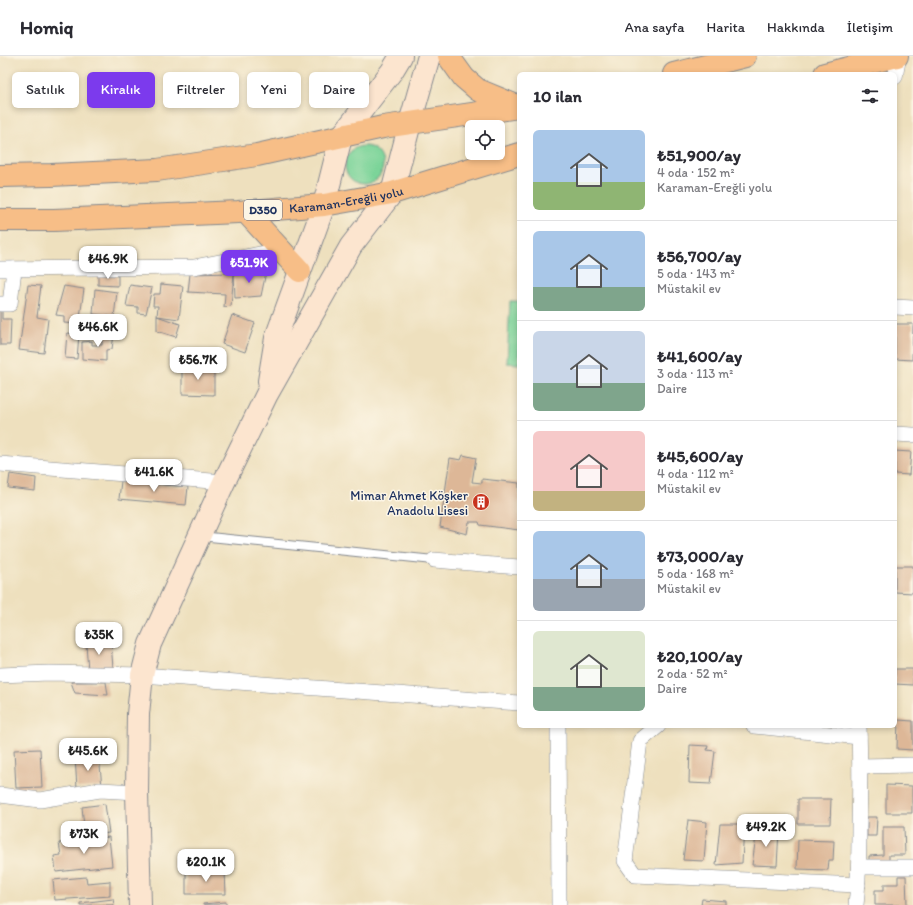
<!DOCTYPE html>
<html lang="tr">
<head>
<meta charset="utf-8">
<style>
	:root { --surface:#fff; --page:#f2f2f3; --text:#2b2b33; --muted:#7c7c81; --line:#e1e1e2; --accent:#7c3aed }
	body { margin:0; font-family:Itim,sans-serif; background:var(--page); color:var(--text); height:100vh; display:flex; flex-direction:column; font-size:15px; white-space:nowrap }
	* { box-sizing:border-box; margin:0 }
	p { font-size:13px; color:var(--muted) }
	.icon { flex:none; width:22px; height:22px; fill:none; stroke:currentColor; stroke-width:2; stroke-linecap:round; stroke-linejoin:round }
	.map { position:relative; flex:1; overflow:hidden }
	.sheet { position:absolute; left:517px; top:16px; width:380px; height:656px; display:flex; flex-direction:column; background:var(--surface); border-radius:6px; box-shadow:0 2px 6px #0003 }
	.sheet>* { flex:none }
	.banner { position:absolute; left:12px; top:16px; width:380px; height:36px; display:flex; gap:8px }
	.tools { position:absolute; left:465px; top:64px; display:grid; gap:8px }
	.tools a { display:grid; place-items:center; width:40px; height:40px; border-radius:6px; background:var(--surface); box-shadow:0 2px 6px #0003; font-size:20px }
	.price { position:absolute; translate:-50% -34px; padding:0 9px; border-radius:8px; background:#fff; color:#222; font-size:13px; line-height:26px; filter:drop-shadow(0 1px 2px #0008) }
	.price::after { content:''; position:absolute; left:50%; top:24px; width:12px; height:9px; margin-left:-6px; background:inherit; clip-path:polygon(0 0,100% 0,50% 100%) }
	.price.current { background:var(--accent); color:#fff }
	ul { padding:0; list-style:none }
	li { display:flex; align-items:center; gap:12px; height:100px; padding:0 16px }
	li+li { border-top:1px solid var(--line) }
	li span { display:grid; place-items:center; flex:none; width:112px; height:80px; border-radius:6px; color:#555 }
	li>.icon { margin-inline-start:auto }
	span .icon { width:48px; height:48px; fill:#fffc; stroke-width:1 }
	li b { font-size:17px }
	h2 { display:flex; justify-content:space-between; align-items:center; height:48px; padding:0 16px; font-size:17px }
	.chip { padding:0 14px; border-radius:6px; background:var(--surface); box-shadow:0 2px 6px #0003; font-size:14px; line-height:36px }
	.chip.current { background:var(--accent); color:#fff }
	header { display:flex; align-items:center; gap:24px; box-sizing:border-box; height:56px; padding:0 20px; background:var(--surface); border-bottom:1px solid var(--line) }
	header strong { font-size:19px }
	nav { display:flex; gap:22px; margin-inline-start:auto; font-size:14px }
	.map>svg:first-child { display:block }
	.green { fill:#7cd499; stroke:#4c827c }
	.building { fill:#ddb797 }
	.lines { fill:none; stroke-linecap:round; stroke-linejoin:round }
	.lane-casing { stroke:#84888e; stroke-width:10 }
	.street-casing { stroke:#84888e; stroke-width:16 }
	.secondary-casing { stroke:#84888e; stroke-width:24 }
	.highway-casing { stroke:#84888e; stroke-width:24 }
	.lane { stroke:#fff; stroke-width:8 }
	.street { stroke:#fff; stroke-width:15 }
	.secondary { stroke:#fce5cf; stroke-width:22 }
	.highway { stroke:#f7be87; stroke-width:22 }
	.labels { text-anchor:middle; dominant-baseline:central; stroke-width:3; stroke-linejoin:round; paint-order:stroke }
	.shield { fill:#fcf5e5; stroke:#5e6a86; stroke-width:1 }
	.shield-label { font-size:12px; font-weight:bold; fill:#1b2f5e }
	.street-label { font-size:13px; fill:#1b2f5e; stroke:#fcf5e5 }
	.poi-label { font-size:13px; fill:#1b2f5e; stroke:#fcf5e5; text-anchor:end }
</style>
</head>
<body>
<header>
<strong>Homiq</strong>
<nav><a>Ana sayfa</a><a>Harita</a><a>Hakkında</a><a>İletişim</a></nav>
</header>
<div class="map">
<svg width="913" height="849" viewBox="0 0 913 849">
	<rect width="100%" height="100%" fill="#fcf5e5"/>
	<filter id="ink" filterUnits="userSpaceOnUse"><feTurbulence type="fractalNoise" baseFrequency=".025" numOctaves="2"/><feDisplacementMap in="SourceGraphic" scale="8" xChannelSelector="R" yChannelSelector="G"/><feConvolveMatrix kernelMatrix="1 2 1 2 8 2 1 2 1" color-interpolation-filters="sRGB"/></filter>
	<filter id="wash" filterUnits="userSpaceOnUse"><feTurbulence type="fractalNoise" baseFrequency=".012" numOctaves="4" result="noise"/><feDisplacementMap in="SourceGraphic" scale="16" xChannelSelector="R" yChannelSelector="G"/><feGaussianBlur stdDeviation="0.9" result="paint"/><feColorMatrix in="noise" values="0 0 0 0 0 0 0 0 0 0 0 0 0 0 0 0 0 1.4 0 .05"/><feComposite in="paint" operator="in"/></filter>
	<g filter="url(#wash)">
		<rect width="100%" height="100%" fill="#eee0be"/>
		<!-- green -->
		<g class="green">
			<circle cx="364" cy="109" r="19"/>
			<path d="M510,245H519V308L507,307Z"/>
		</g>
		<g id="blocks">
			<!-- building -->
			<g class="building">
				<path d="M266,216L261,240L235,242L234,217Z"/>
				<path d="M234,217L231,250L224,251L225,238L188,236L190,218Z"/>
				<path d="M98,219L118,220V230L98,229Z"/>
				<path d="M161,228L183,230L179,263L157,260L158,250H153L154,238H160Z"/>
				<path d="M28,229L41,230L37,261L48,263L44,297L19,294Z"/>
				<path d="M130,229L152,232L146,258L138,257V251L126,250Z"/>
				<path d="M64,230L84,233L79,268L64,267V260L56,259Z"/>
				<path d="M95,233L117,236L114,261L93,258Z"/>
				<path d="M0,255H2V263H11L10,289H0Z"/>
				<path d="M232,259L255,267L245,296L222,288Z"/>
				<path d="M157,260L180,268L176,281L157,275Z"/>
				<path d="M895,268H913L912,304L895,303Z"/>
				<path d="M102,275L114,278L112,293L106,294V305L82,303V286L92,285V289H102Z"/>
				<path d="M67,277L79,278L77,303L65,302Z"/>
				<path d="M182,312H214V339L182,338Z"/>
				<path d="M895,395L911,396L909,419L895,418Z"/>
				<path d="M463,399L476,402L472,426L482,427V423L519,427V474L480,469L479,466H469L467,478L440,471L450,402L461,404Z"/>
				<path d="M10,418L36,422L35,435L8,432Z"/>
				<path d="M121,425L188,431L186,449L119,443Z"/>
				<path d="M895,510H913V537L895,536Z"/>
				<path d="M111,587L113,612L88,614L86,588Z"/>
				<path d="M895,613H913V629L895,628Z"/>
				<path d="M71,626H106L108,639L75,637Z"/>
				<path d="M898,664L913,665V694L897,693Z"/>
				<path d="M690,689L708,690L707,694L715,695L711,728L689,727Z"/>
				<path d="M40,693L42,731L16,732L14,694Z"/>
				<path d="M99,699L102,731L77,732L75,701Z"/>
				<path d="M886,729L912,730V757H886Z"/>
				<path d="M798,743H831L830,768H798Z"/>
				<path d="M105,748L109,777L85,780L82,751Z"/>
				<path d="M867,761H877L876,780H867Z"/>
				<path d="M688,764L707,766L704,805L683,804Z"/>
				<path d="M720,768H744L742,807L716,809Z"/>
				<path d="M883,771H904L905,799H889V807H869V800L883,799Z"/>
				<path d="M757,773L779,774L777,810L752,809Z"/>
				<path d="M109,781L112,810L56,816L54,800L61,799L59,787Z"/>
				<path d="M798,784L834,785L833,804H829L828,814L797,813Z"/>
				<path d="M186,816H225L226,838H186Z"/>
				<path d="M898,820H906L907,849H875V834H884V828H898Z"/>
				<path d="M86,821L87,827L110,825V840L55,844L53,824Z"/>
				<path d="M113,843L114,849H80V847Z"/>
				<path d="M702,843L726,845V849H701Z"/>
				<path d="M226,846V849H203V848Z"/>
			</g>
		</g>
	</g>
	<g filter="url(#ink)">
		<use href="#blocks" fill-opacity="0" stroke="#84888e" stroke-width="1"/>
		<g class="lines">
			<!-- lane casing -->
			<g class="lane-casing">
				<path id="lane" d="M200,480L434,504"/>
			</g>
			<!-- street casing -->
			<g class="street-casing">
				<g id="street">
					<path d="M895,21L899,0"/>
					<path d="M0,213L194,211L281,194"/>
					<path d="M0,248H10L14,213"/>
					<path d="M895,251L913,252"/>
					<path d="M895,378L913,379"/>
					<path d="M0,408L224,426"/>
					<path d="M434,504L519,511"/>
					<path d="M0,619L49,617L142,619L519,647"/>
					<path d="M558,670L559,849"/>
					<path d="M658,670L640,685L625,805L635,819L858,829"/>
					<path d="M754,670L859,681"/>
					<path d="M860,710L913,709"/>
					<path d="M0,739L40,744L100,734L137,736"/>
					<path d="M859,811H913"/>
					<path d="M856,849C859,823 859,798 859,772C860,738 860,704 859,670"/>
				</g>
			</g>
			<!-- secondary casing -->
			<g class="secondary-casing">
				<g id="secondary">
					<path d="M269,325L276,282L324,149L341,81L392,15L401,0"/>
					<path d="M140,849L137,736L138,658L142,619L150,588L224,426L267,338L351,190L392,137L410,67L429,0"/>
				</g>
			</g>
			<!-- highway casing -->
			<g class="highway-casing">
				<g id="highway">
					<path d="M449,0L451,4L464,22L478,34L519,51"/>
					<path d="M674,18L745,0"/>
					<path d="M825,18L897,0"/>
					<path d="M0,120L51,119L157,114L257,99L383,71L519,51"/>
					<path d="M246,156L300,215"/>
					<path id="s1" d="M0,164H54L238,156L324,149L392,137L519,98"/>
				</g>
			</g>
			<!-- lane -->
			<use href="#lane" class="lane"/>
			<!-- street -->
			<use href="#street" class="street"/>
			<!-- secondary -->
			<use href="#secondary" class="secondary"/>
			<!-- highway -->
			<use href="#highway" class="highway"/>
		</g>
	</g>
	<!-- icons -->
	<defs>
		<g id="building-disc" transform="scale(0.9)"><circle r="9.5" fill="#c8321e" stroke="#fcf5e5"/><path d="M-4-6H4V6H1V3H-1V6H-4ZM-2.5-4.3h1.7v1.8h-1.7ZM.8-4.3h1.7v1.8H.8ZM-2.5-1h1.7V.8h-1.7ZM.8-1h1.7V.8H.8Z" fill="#fff"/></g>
	</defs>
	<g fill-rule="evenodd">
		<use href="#building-disc" x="481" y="446"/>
	</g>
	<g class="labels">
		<!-- shield labels -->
		<rect class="shield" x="244" y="144" width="38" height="20" rx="3"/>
		<g class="shield-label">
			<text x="263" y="154">D350</text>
		</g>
		<!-- street labels -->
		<g class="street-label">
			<text stroke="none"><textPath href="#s1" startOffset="347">Karaman-Ereğli yolu</textPath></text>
		</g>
		<!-- poi labels -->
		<g class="poi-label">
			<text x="468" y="439">Mimar Ahmet Köşker<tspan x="468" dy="15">Anadolu Lisesi</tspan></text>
		</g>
	</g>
</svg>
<div class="tools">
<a><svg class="icon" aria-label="locate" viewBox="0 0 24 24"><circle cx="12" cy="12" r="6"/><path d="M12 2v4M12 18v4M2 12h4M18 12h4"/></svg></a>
</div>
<b class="price" style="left:108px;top:224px">₺46.9K</b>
<b class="price current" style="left:249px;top:228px">₺51.9K</b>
<b class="price" style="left:98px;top:292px">₺46.6K</b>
<b class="price" style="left:198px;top:325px">₺56.7K</b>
<b class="price" style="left:154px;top:437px">₺41.6K</b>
<b class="price" style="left:99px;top:600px">₺35K</b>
<b class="price" style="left:88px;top:716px">₺45.6K</b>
<b class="price" style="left:766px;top:792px">₺49.2K</b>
<b class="price" style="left:84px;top:799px">₺73K</b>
<b class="price" style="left:206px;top:827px">₺20.1K</b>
<div class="banner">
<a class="chip">Satılık</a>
<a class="chip current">Kiralık</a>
<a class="chip">Filtreler</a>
<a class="chip">Yeni</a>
<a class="chip">Daire</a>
</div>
<section class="sheet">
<h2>10 ilan<svg class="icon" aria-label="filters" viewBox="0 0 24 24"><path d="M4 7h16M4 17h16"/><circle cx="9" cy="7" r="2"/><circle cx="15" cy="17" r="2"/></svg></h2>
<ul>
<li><span style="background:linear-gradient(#a9c7e8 65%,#8fb573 0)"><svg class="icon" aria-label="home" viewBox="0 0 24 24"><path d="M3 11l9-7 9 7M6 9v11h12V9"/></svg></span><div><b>₺51,900/ay</b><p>4 oda · 152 m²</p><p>Karaman-Ereğli yolu</p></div></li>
<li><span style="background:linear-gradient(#a9c7e8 70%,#7fa58c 0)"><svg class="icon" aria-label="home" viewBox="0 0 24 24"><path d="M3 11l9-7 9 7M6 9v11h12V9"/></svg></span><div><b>₺56,700/ay</b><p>5 oda · 143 m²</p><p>Müstakil ev</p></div></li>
<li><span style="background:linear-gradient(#c9d6e8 65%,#7fa58c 0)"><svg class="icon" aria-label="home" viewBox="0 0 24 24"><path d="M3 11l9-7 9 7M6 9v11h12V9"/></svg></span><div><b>₺41,600/ay</b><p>3 oda · 113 m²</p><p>Daire</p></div></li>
<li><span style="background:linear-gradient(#f6c9c9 75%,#c2b280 0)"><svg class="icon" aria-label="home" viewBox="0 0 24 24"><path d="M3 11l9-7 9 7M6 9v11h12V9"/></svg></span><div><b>₺45,600/ay</b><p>4 oda · 112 m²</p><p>Müstakil ev</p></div></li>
<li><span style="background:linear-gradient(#a9c7e8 60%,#9aa5b1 0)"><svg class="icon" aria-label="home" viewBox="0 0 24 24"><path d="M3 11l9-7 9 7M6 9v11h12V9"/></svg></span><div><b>₺73,000/ay</b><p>5 oda · 168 m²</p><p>Müstakil ev</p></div></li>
<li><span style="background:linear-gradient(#dfe7d0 70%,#7fa58c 0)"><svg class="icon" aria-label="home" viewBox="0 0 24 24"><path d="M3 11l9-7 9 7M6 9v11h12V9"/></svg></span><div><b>₺20,100/ay</b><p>2 oda · 52 m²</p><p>Daire</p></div></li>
</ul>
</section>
</div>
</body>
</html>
